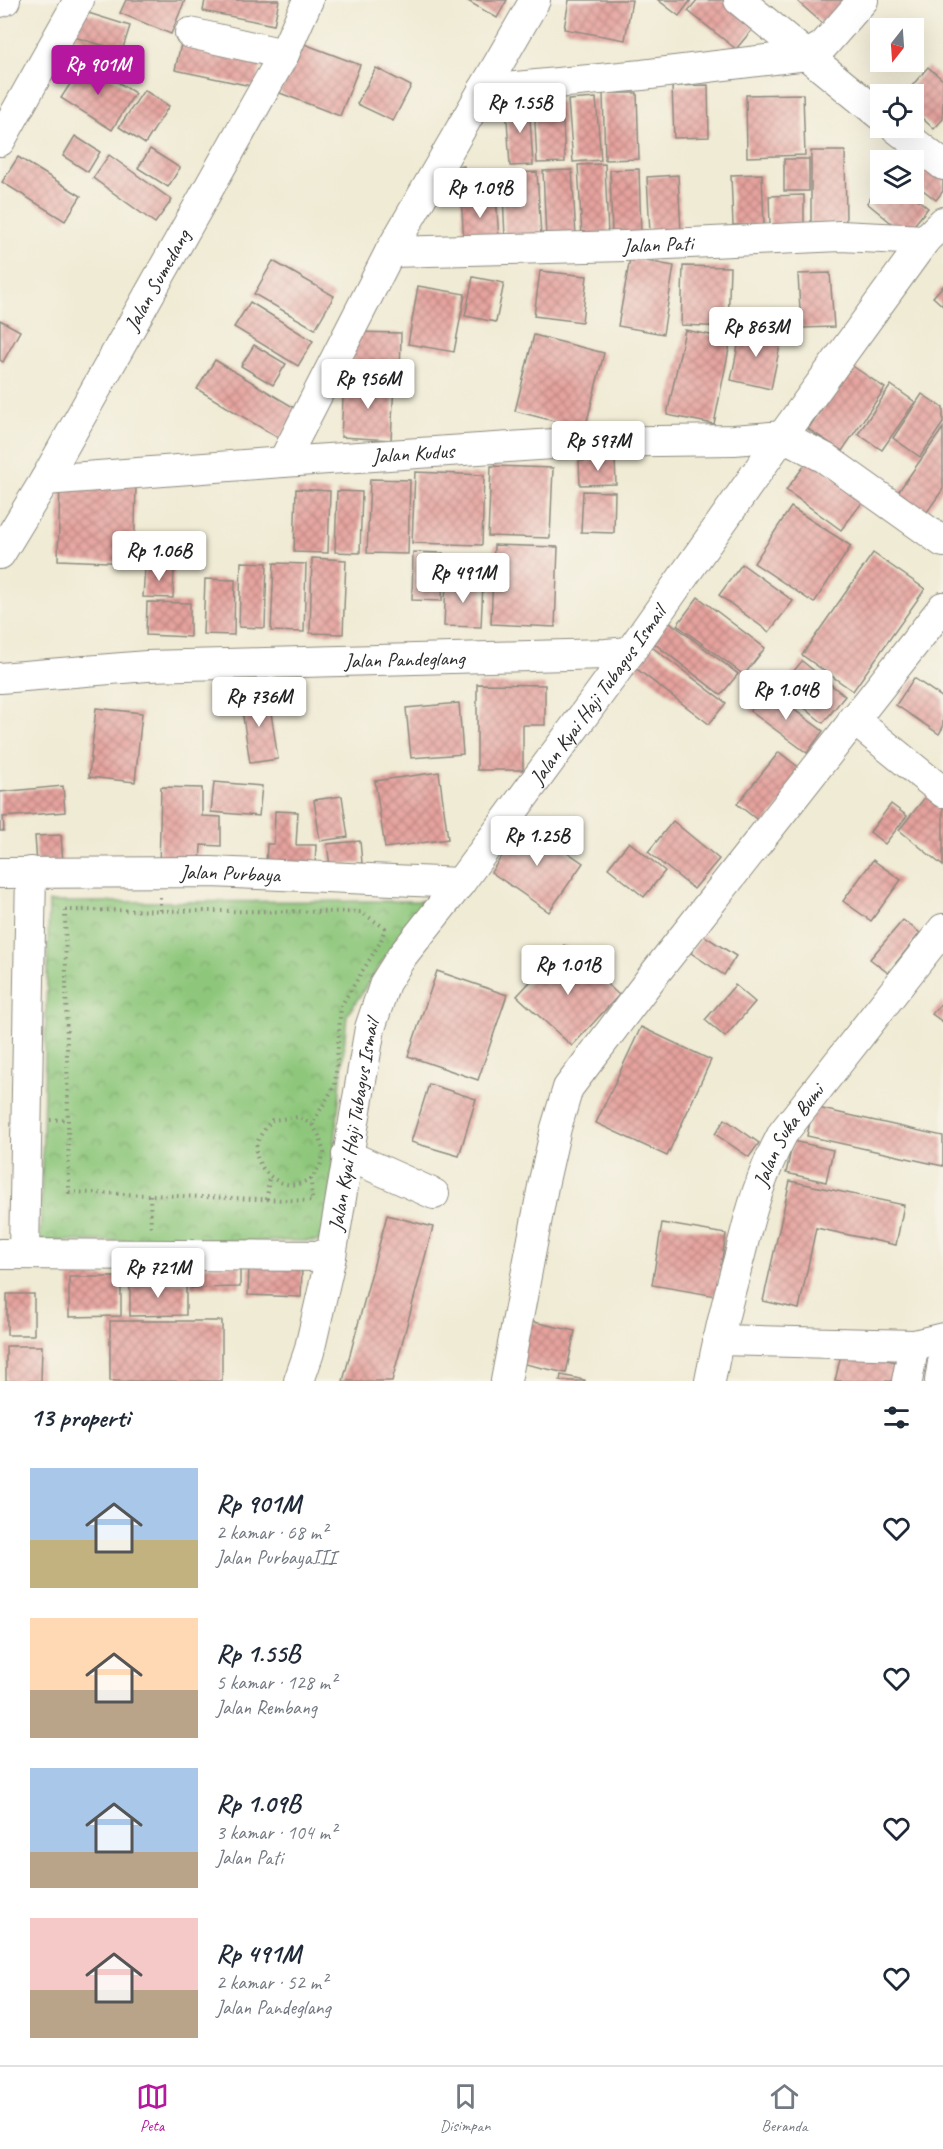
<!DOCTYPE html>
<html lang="id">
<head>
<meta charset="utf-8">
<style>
	:root { --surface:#fff; --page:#f6f6f7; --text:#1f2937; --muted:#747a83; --line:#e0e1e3; --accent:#b5179e }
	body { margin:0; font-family:Caveat,sans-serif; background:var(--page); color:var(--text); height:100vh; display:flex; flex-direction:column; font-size:22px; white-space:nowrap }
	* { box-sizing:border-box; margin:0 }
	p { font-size:20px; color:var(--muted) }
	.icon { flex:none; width:33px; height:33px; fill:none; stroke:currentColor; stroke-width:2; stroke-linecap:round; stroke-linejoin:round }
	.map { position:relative; height:1381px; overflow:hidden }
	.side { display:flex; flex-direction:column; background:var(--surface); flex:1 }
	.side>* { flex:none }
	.needle { width:39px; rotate:197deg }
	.buttons { position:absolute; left:870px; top:18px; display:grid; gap:12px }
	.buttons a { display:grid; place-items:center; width:54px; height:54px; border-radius:0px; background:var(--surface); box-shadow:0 6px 24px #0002; font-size:30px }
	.price { position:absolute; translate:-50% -51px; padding:0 14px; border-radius:6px; background:#fff; color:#222; font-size:20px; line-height:39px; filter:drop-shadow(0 2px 3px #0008) }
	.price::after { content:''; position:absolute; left:50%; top:36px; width:18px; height:14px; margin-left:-9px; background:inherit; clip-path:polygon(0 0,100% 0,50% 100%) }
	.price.on { background:var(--accent); color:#fff }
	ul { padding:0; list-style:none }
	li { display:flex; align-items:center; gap:18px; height:150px; padding:0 30px }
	li span { display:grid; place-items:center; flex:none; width:168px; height:120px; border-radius:0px; color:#555 }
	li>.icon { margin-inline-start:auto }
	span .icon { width:72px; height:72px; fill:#fffc; stroke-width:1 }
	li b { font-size:26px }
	h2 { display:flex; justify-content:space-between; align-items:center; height:72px; padding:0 30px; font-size:26px }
	.dock { display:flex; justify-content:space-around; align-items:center; height:84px; border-top:2px solid var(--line); background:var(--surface); font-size:16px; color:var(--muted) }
	.dock a { display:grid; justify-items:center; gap:3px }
	.dock .on { color:var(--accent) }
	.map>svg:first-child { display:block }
	.park { fill:url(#park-crowns); stroke:#5c7953; stroke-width:1.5 }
	.building { fill:url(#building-cross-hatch) }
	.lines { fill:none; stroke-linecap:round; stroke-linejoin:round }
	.minor-casing { stroke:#8e8b80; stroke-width:32 }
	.path { stroke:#8e8b80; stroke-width:4; stroke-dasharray:1.5 4.5; stroke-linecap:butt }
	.minor { stroke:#fff; stroke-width:30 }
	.labels { text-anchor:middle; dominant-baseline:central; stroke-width:5; stroke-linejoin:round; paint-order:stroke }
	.street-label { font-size:21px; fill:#2b2b2b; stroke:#f7f3e8 }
</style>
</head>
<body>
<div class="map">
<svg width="943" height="1381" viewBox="0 0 943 1381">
	<defs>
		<pattern id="park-crowns" width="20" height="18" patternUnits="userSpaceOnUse" patternTransform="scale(1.5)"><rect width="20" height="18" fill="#8ec77b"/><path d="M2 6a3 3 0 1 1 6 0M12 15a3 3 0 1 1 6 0" fill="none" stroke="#74a265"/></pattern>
		<pattern id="building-cross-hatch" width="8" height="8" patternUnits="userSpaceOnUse" patternTransform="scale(1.5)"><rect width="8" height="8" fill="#e6a39e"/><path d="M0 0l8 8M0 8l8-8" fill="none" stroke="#bb8581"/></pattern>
	</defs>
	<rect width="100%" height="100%" fill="#f7f3e8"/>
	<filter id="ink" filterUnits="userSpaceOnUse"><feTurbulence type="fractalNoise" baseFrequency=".0167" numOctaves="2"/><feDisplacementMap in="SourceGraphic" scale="12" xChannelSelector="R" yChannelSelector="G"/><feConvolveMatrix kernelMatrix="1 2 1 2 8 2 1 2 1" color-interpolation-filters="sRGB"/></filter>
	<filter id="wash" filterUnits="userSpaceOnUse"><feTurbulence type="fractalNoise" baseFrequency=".008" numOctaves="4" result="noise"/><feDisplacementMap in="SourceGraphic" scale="24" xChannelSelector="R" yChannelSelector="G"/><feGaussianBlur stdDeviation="1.35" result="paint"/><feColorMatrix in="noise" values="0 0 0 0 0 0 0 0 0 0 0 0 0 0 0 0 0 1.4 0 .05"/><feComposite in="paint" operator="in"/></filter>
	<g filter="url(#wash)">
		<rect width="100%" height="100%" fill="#f0ebd4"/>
		<!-- park -->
		<path class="park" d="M423,901L347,1015L326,1241H40L49,902Z"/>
		<g id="blocks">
			<!-- building -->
			<g class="building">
				<path d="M126,0H185L171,34L120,13Z"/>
				<path d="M205,0H279L274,25L203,11Z"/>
				<path d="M466,0H507L497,18Z"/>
				<path d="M569,0H632L625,40L564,29Z"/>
				<path d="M658,0H691L679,16Z"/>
				<path d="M697,0H727L757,24L736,49L688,11Z"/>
				<path d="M796,0H853L828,28Z"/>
				<path d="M82,11L130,26L122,51L74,37Z"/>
				<path d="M299,42L360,65L340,116L280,93Z"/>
				<path d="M181,44L262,61L256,87L175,70Z"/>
				<path d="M85,61L135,93L112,130L61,98Z"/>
				<path d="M928,67L943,80V119L934,129L914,111V94H905Z"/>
				<path d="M376,68L411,86L393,121L357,104Z"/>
				<path d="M708,85L709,137L674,138L672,86Z"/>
				<path d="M144,90L169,106L145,144L119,127Z"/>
				<path d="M603,93H637L639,159L605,160Z"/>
				<path d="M803,94L805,155L747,157L746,95Z"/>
				<path d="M596,98L601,160L573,162L568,100Z"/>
				<path d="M562,102L565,162L537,163L534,104Z"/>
				<path d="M529,103L533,165L510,166L506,104Z"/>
				<path d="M75,136L100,152L88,172L63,156Z"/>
				<path d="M907,147L943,173V191L936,200L914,183V160H896Z"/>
				<path d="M150,149L180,168L168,187L138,168Z"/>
				<path d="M811,151H845L846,224H811Z"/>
				<path d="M109,155L172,200L155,223L93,178Z"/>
				<path d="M18,157L81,196L65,221L2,182Z"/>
				<rect x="784" y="159" width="25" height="32"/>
				<path d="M605,164L608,236L582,237L578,165Z"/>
				<path d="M464,166L466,190L442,192L440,168Z"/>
				<path d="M639,169L641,236H612L610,170Z"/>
				<path d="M572,170L576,236L546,238L543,171Z"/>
				<path d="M537,172L541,236L505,238L502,173Z"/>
				<path d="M762,174L764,225H733L731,175Z"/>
				<path d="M678,175L681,232L650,233L647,177Z"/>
				<path d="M880,186V194H911L928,208L906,235L867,203Z"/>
				<path d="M496,193L499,243L464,244L461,195Z"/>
				<path d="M804,195V224L770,225L769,196Z"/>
				<path d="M630,258L674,266L663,334L618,326Z"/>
				<path d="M273,261L334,296L315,329L254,294Z"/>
				<path d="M683,266L730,267L728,327L681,325Z"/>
				<path d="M540,271L587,276L582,322L534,316Z"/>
				<path d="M830,273L834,327L801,328L798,274Z"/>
				<path d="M473,277L504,283L496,322L465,316Z"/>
				<path d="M418,286L465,294L454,352L408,344Z"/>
				<path d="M943,286V306L933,297Z"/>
				<path d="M250,302L313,341L298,366L234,327Z"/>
				<path d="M0,320L20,331L3,362L0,360Z"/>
				<path d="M742,327L782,336L771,389L731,380Z"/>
				<path d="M685,330L731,339L714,424L667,415Z"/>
				<path d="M353,332L401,333L400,377L352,375Z"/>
				<path d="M534,335L604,353L585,429L515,411Z"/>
				<path d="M254,345L286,364L273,385L241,366Z"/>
				<path d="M215,360L298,410L280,439L197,389Z"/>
				<path d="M851,365L885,388L842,451L808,429Z"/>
				<path d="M344,380L394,383L391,440L341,437Z"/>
				<path d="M891,385L915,402L882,450L858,434Z"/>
				<path d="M922,394L943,408V423L920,457L893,438Z"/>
				<path d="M943,428V489L925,515L896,495Z"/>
				<path d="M810,458L865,499L841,530L786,490Z"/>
				<path d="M615,460L616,484L580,485L579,461Z"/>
				<path d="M491,466L553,468L550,538L488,536Z"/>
				<path d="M415,472L484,475L482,545L412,543Z"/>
				<path d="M370,479L410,480L408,554L367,553Z"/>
				<path d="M60,482L136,485L134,563L58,560Z"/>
				<path d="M296,489L330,491L328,553L294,552Z"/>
				<path d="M337,491L362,492L360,553L335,552Z"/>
				<path d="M583,491L615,492L614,533L581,532Z"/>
				<path d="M791,507L851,546L814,603L754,563Z"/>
				<path d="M494,545L558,547L555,627L491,624Z"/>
				<path d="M413,552L443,553L442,601L412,600Z"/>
				<path d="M873,553L925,589L853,691L802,655Z"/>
				<path d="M312,558L346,560L343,634L310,633Z"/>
				<path d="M241,562L267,563L265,628L239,627Z"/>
				<path d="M274,563L306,564L304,632L271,631Z"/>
				<path d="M742,564L793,601L769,632L719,595Z"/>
				<path d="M145,566L174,567L173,598L143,597Z"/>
				<path d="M205,579L235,580L234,635L203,634Z"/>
				<path d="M446,581L483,583L481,627L444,626Z"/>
				<path d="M698,597L765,648L744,675L677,625Z"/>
				<path d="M147,602L190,603V637L146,635Z"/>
				<path d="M666,619L738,674L721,695L650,640Z"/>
				<path d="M645,642L726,703L709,724L629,663Z"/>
				<path d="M802,661L845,696L823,723L780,688Z"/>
				<path d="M914,678L943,698V727L939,734L896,705Z"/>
				<path d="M477,684L545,685V725H523V770H477Z"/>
				<path d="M766,689L823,731L807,753L750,711Z"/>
				<path d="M268,693L278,759L250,763L240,697Z"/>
				<path d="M459,703L463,754L411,758L406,708Z"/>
				<path d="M96,708L142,713L135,782L89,777Z"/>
				<path d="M779,752L806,773L764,825L737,804Z"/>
				<path d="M439,772L448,839L385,848L375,781Z"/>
				<path d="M214,782L262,786L259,816L211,812Z"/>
				<path d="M63,786L65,812L3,817L4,831H0V792Z"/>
				<path d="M161,787L202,788V816L221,817V846L201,845L200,870L159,869Z"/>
				<path d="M927,795L943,808V866L899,830Z"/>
				<path d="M342,796L348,837L320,841L314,800Z"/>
				<path d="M891,804L907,816L885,844L870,832Z"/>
				<path d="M275,811L298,812L296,845H316L315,867L266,865L267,844H274Z"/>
				<path d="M673,821L719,859L694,889L648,852Z"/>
				<path d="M525,823L583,863L549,912L491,872Z"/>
				<path d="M61,835L63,863L37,864L35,836Z"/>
				<path d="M360,841L362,863L330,866L327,844Z"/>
				<path d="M629,842L665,871L644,897L608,868Z"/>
				<path d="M873,860L901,880L871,921L843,901Z"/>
				<path d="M903,920L920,933L888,973L870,959Z"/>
				<path d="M703,935L736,956L724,975L691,953Z"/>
				<path d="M564,945L619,995L572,1046L517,996Z"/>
				<path d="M437,971L507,995L478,1080L408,1056Z"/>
				<path d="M735,985L755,1002L725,1037L705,1020Z"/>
				<path d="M943,1001V1022L932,1014Z"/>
				<path d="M641,1027L711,1060L667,1156L596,1123Z"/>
				<path d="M429,1084L476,1099L459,1156L411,1142Z"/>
				<path d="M813,1107L943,1136V1166L807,1136Z"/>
				<path d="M725,1119L759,1143L749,1157L715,1134Z"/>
				<path d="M793,1141L833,1150L826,1182L786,1173Z"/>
				<path d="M790,1181L904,1205L896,1245L816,1228L799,1309L763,1301Z"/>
				<path d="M387,1215L433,1227L392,1381H343Z"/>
				<path d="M662,1223L726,1234L716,1296L652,1285Z"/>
				<path d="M240,1265V1287L191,1288L190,1266Z"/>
				<path d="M249,1265L302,1267L301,1297L248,1295Z"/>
				<path d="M69,1277H121V1316L69,1317Z"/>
				<path d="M130,1283H186V1315L130,1316Z"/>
				<rect x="7" y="1294" width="27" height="41"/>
				<rect x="110" y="1321" width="112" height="60"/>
				<path d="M529,1321L575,1331L566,1373L520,1363Z"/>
				<path d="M6,1346H42L41,1381H6Z"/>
				<path d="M842,1350L905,1364L901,1381H835Z"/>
				<path d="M561,1375L585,1380V1381H560Z"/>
			</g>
		</g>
	</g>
	<g filter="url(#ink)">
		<use href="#blocks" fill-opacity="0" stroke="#8e8b80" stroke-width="1.5"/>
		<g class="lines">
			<!-- minor casing -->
			<g class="minor-casing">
				<g id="minor">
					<path d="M739,0L880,115"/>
					<path d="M0,2L5,0"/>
					<path d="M190,33L284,54"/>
					<path d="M483,90L642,75L807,55L823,46L863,0"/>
					<path d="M896,128L943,165"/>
					<path d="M0,141L79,0"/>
					<path id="s1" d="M390,252L625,246L840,236L925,240"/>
					<path d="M283,462L390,252L535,0"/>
					<path id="s2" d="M45,480L283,462L584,442L734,440L783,436L825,458L943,542"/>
					<path id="s3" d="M0,554L45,480L284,54L308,0"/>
					<path id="s4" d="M0,678L147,666L606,654L630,652"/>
					<path d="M853,719L943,792"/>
					<path id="s5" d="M0,873L211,872L460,883"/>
					<path d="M347,1155L434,1194"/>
					<path d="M0,1254L331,1256"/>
					<path d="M24,1254L31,872"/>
					<path d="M718,1340L914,1345L943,1338"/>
					<path id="s6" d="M299,1381L309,1352L331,1256L370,1028L385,983L402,956L460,883L630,652L779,441L925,240L943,222"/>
					<path d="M506,1381L544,1181L556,1128L568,1088L652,977L943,607"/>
					<path id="s7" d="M710,1381C718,1339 728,1297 740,1255C751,1210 761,1174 783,1133L943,929"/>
					<path d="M907,1381L914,1345"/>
					<path d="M940,1381L943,1362"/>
				</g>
			</g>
			<!-- path -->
			<g class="path">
				<path d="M160,897V912"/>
				<path d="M65,910L361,912L385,928L381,941L341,1006L335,1085L312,1124L319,1136L324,1153L320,1166L311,1179L312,1201L69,1192Z"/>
				<path d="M50,1120L68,1119"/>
				<path d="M311,1179C307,1180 302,1183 298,1184C278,1188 256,1169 256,1149C257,1138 265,1128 272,1120L298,1117L312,1124"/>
				<path d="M150,1195L151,1230"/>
				<path d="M267,1199L269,1176"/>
			</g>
			<!-- minor -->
			<use href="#minor" class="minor"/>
		</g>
	</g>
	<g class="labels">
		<!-- street labels -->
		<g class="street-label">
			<text stroke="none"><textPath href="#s1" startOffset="268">Jalan Pati</textPath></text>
			<text stroke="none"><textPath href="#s3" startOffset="316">Jalan Sumedang</textPath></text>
			<text stroke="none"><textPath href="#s2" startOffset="369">Jalan Kudus</textPath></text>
			<text stroke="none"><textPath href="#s4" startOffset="405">Jalan Pandeglang</textPath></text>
			<text stroke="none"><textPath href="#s6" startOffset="766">Jalan Kyai Haji Tubagus Ismail</textPath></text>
			<text stroke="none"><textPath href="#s5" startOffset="230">Jalan Purbaya</textPath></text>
			<text stroke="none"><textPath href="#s6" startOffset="262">Jalan Kyai Haji Tubagus Ismail</textPath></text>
			<text stroke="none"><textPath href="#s7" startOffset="260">Jalan Suka Bumi</textPath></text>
		</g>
	</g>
</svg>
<div class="buttons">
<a><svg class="needle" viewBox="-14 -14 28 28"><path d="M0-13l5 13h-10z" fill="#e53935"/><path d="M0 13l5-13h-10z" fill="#747a83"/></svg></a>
<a><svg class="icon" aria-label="locate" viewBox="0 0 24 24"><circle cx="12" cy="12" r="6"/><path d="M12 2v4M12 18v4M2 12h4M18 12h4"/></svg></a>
<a><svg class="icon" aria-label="layers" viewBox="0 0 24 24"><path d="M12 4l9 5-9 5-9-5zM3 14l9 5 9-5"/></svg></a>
</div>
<b class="price on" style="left:98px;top:96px">Rp 901M</b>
<b class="price" style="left:520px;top:134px">Rp 1.55B</b>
<b class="price" style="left:480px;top:219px">Rp 1.09B</b>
<b class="price" style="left:756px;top:358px">Rp 863M</b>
<b class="price" style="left:368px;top:410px">Rp 956M</b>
<b class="price" style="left:598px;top:472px">Rp 597M</b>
<b class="price" style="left:159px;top:582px">Rp 1.06B</b>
<b class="price" style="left:463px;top:604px">Rp 491M</b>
<b class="price" style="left:786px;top:721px">Rp 1.04B</b>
<b class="price" style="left:259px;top:728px">Rp 736M</b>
<b class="price" style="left:537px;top:867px">Rp 1.25B</b>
<b class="price" style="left:568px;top:996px">Rp 1.01B</b>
<b class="price" style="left:158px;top:1299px">Rp 721M</b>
</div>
<section class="side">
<h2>13 properti<svg class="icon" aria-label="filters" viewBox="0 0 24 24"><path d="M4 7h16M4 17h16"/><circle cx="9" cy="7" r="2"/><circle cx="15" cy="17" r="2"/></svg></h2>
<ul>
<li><span style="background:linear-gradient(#a9c7e8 60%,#c2b280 0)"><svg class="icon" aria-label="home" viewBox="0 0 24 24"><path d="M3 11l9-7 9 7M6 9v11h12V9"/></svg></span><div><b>Rp 901M</b><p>2 kamar · 68 m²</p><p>Jalan PurbayaIII</p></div><svg class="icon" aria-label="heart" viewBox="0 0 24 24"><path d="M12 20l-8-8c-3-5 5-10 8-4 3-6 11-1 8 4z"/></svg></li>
<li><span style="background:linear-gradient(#ffd9b3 60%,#b9a48a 0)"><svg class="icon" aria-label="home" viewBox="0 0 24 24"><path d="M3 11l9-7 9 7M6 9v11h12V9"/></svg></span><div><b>Rp 1.55B</b><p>5 kamar · 128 m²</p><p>Jalan Rembang</p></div><svg class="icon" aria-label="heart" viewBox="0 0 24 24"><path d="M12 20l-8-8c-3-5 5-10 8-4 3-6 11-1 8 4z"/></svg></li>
<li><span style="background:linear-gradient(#a9c7e8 70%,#b9a48a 0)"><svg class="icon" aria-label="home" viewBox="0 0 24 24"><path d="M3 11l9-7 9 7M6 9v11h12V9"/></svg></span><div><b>Rp 1.09B</b><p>3 kamar · 104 m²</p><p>Jalan Pati</p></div><svg class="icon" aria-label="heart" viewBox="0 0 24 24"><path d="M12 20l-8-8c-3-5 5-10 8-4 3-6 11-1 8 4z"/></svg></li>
<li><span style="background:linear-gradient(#f6c9c9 60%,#b9a48a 0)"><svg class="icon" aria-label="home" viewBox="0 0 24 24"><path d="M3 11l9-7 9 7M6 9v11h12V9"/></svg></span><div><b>Rp 491M</b><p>2 kamar · 52 m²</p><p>Jalan Pandeglang</p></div><svg class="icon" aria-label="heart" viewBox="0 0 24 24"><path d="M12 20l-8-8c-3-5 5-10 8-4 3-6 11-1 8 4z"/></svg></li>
</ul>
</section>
<nav class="dock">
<a class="on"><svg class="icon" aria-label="map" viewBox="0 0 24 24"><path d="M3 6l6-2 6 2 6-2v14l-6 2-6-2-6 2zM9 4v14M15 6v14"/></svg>Peta</a>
<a><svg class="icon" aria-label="saved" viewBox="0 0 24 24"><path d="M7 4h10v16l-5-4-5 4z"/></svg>Disimpan</a>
<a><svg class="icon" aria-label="home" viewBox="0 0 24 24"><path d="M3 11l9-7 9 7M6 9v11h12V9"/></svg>Beranda</a>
</nav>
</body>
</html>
